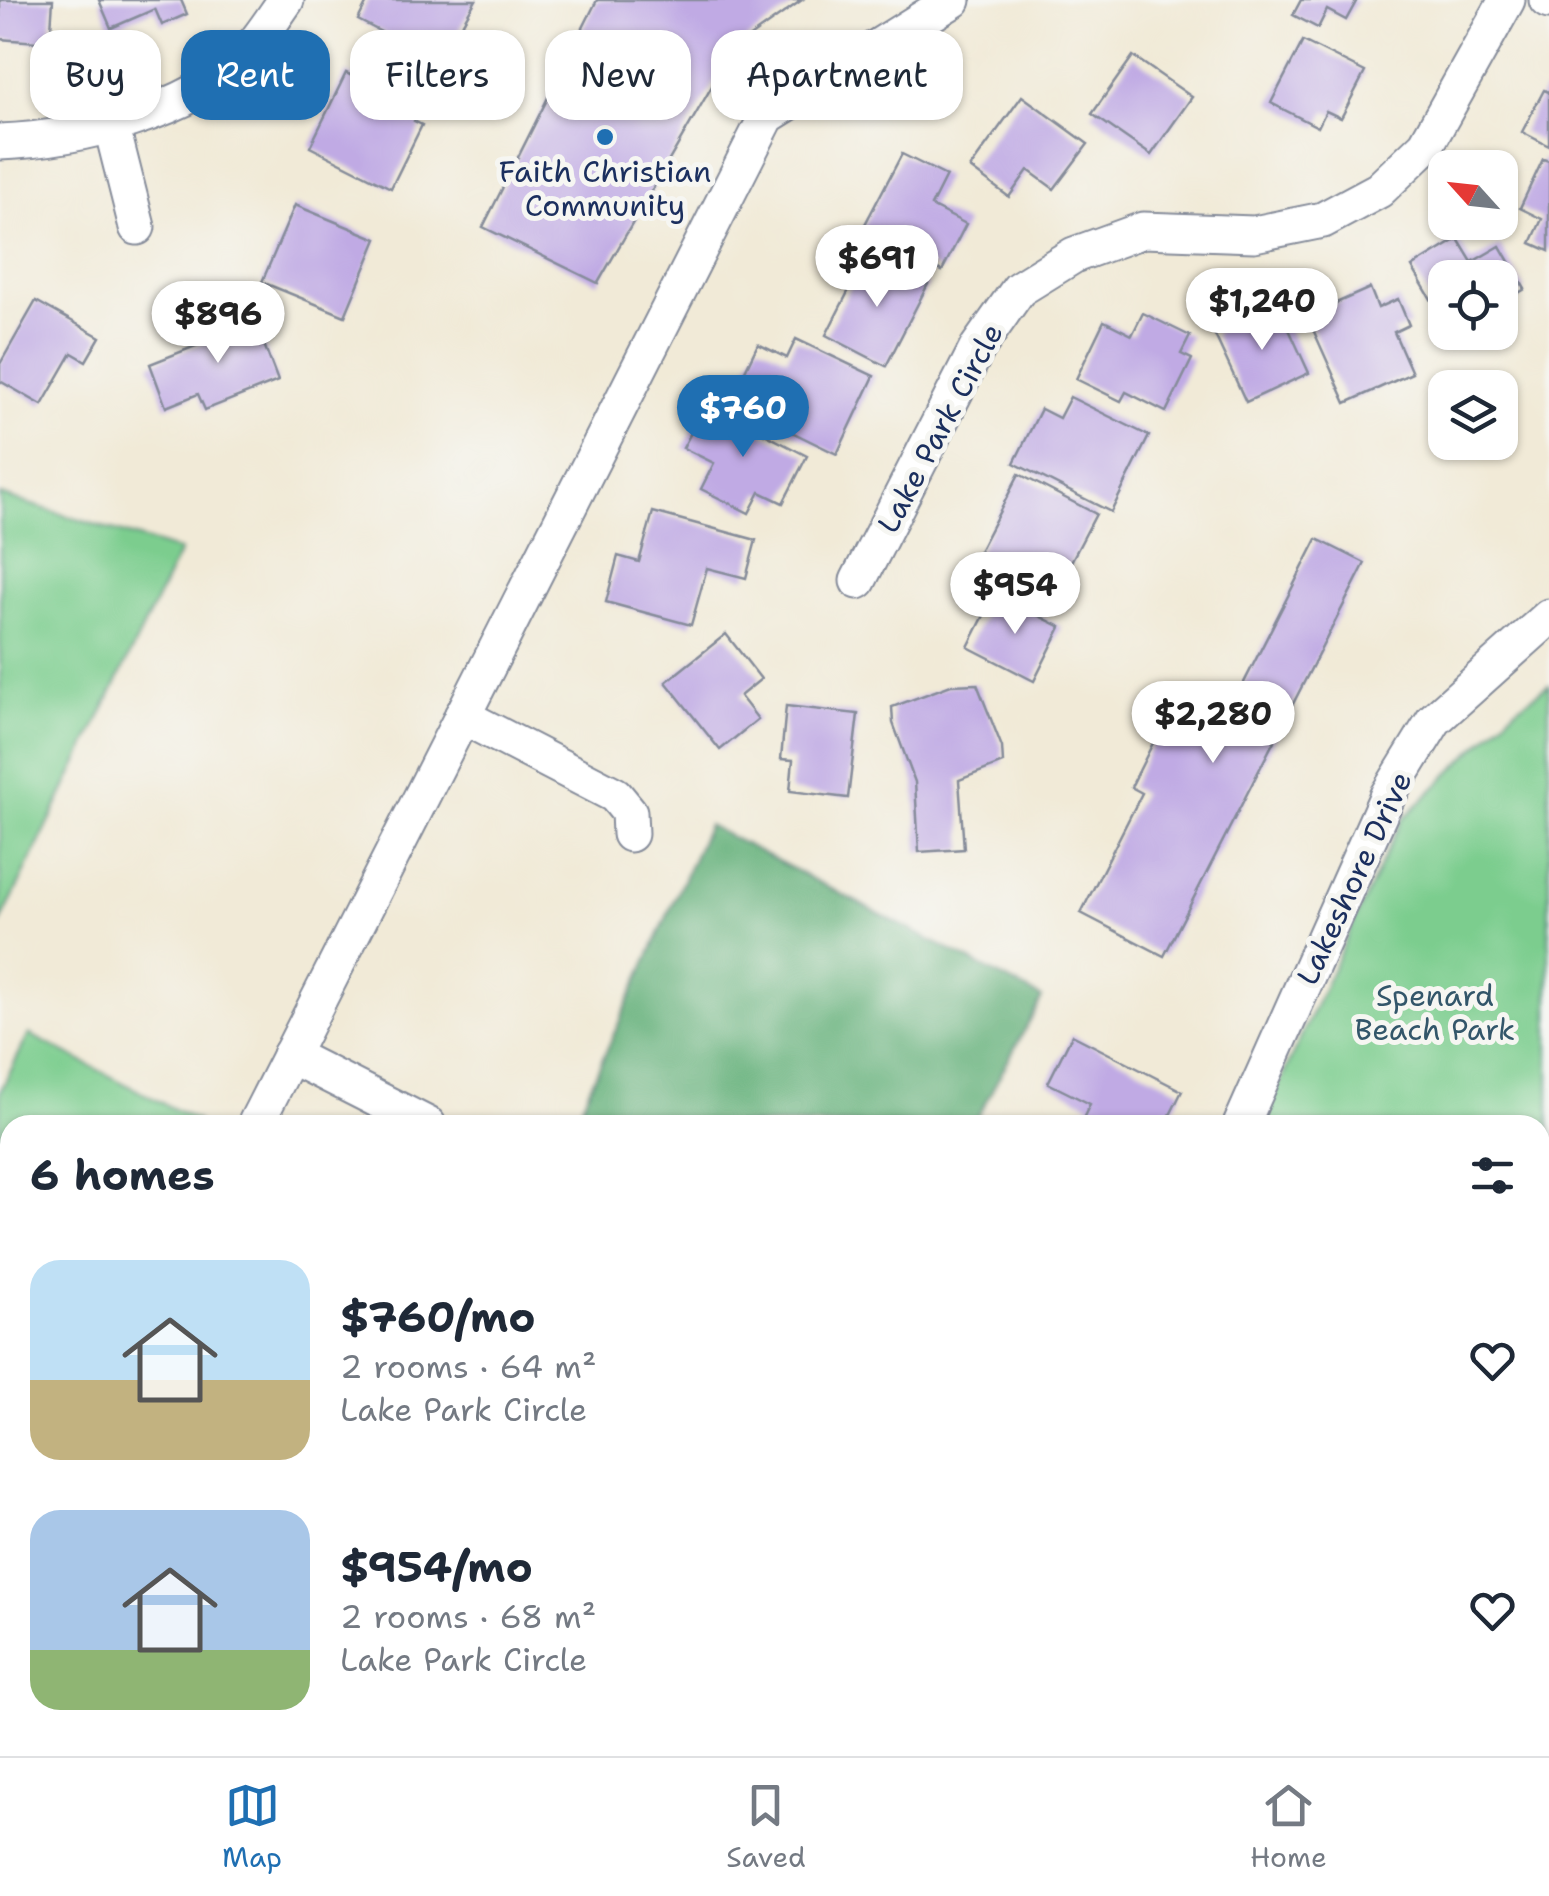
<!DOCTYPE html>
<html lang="en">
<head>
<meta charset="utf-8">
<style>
	:root { --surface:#fff; --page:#f6f6f7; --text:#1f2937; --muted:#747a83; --line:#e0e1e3; --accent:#1f6fb2 }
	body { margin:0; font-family:"Shantell Sans",sans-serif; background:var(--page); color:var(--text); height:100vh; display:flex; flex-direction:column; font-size:38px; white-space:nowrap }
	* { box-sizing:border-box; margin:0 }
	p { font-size:32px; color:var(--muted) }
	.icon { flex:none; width:55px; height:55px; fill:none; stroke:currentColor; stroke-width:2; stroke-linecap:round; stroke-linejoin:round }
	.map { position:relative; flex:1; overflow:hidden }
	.details { position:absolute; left:0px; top:1115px; width:1550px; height:642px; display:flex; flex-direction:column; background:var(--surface); border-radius:30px 30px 0 0; box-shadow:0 2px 8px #0004 }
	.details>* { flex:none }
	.guide { position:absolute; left:30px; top:30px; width:1000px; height:90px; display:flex; gap:20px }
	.needle { width:65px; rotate:297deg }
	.controls { position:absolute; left:1428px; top:150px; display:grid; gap:20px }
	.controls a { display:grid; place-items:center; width:90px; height:90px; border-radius:20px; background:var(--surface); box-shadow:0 2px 8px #0004; font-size:50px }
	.price { position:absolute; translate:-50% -85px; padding:0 22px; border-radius:35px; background:#fff; color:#222; font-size:32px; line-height:65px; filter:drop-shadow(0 2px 5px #0008) }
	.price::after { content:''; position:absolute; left:50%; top:60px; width:30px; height:22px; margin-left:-15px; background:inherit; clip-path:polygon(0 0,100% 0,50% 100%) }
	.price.active { background:var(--accent); color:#fff }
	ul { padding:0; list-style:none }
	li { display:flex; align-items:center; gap:30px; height:250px; padding:0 30px }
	li span { display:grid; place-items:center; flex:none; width:280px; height:200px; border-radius:30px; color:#555 }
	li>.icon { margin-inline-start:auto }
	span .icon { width:120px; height:120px; fill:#fffc; stroke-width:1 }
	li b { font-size:42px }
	h2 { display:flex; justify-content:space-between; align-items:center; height:120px; padding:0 30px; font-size:42px }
	.pill { padding:0 35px; border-radius:30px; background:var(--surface); box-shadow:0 2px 8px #0004; font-size:35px; line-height:90px }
	.pill.active { background:var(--accent); color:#fff }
	.menu { display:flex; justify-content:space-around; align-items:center; height:140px; border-top:2px solid var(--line); background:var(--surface); font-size:28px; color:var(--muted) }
	.menu a { display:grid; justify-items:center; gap:5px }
	.menu .active { color:var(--accent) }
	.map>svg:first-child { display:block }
	.green { fill:#7bcd8e; stroke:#4b7e76; stroke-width:2.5 }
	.forest { fill:#64b079; stroke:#40706c; stroke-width:2.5 }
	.water { fill:#57c1d3; stroke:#397898; stroke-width:2.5 }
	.building { fill:#c0aae4 }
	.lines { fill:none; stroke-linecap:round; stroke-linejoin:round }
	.minor-casing { stroke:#868c9a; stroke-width:39 }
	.minor { stroke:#fff; stroke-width:35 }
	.poi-dot { fill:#1f6fb2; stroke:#f6f6f2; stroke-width:4 }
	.labels { text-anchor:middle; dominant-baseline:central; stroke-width:10; stroke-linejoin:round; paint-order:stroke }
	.poi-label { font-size:30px; fill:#1b2f5e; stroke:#f6f6f2 }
	.street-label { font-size:30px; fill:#1b2f5e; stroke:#f6f6f2 }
	.park-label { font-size:30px; fill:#33566a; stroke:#f6f6f2 }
</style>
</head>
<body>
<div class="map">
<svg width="1549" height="1756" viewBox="0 0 1549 1756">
	<rect width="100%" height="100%" fill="#f6f6f2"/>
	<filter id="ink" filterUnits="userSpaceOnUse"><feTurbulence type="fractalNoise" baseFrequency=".01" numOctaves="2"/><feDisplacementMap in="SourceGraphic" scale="20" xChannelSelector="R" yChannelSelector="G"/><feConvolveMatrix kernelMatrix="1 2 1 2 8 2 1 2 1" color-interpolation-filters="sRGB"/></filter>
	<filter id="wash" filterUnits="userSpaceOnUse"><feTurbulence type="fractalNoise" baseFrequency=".0048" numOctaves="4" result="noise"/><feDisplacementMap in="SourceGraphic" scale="40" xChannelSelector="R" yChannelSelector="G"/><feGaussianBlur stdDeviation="2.25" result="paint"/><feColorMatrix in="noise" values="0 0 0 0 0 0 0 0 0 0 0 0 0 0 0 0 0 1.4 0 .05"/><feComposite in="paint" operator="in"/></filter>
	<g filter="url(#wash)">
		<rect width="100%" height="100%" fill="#f1ead7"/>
		<!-- green -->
		<g class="green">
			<path d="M0,495L180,551L0,924Z"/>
			<path d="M1549,685V1498L1540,1511V1125H1260L1401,821L1516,708Z"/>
			<path d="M29,1034L197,1121L195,1125H10V1483L0,1503V1092Z"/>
			<path d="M949,1748H1381L1375,1756H944Z"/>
		</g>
		<!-- forest -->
		<path class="forest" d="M708,825L1042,998L973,1125H573Z"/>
		<!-- water -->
		<path class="water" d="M1549,1535V1756H1394L1400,1748H1540V1548Z"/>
		<g id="blocks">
			<!-- building -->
			<g class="building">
				<path d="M0,0H53L50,43L0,39Z"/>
				<path d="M99,0H181L187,14L162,25L155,9L111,28Z"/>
				<path d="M368,0H476L440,62L358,20Z"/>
				<path d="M597,0H802L734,48L598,283L483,227Z"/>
				<path d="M1301,0H1357L1346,20L1327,10L1318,28L1293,15Z"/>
				<path d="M1303,41L1365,72L1341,118L1326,111L1318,127L1271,103Z"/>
				<path d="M1133,56L1192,97L1151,155L1092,114Z"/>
				<path d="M346,73L369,84L374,74L425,99L414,121L422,125L391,188L310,147Z"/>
				<path d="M1544,90L1549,92V146L1522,132Z"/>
				<path d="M1022,96L1088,144L1054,189L1028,170L1009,197L970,168Z"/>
				<path d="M902,154L946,176L931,206L966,224L942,271L862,230Z"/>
				<path d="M1543,159L1549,161V251L1531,243L1542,219L1520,208Z"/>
				<path d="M295,205L377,239L345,316L262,282Z"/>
				<path d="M1458,239L1472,262L1500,246L1525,289L1500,304V278H1445V323L1412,267Z"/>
				<path d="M868,253L928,284L886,366L826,335Z"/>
				<path d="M1370,288L1378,308L1398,299L1409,325L1394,332L1412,373L1346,403L1307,316Z"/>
				<path d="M36,301L100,337L86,361L72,353L42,405L0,381V364Z"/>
				<path d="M1277,303L1309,373L1246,402L1214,333Z"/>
				<path d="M252,313L278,381L205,410L198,394L166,407L150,364L211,340L207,330Z"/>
				<path d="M1143,313L1190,336L1181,354L1192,359L1166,412L1126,392L1121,401L1076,379L1104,321L1132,335Z"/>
				<path d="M796,339L874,376L837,454L730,402L758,344L787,358Z"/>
				<path d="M1070,397L1149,436L1111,512L1014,463L1041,409L1059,418Z"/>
				<path d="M706,404L807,456L783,503L760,492L749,513L701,489L714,463L683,448Z"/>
				<path d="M1019,474L1096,514L1053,596L976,557Z"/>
				<path d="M653,512L756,540L746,578L707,568L691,625L606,602L618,556L639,562Z"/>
				<path d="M1317,539L1365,563L1164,956L1081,913L1142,793L1131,787L1178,693L1226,718Z"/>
				<path d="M995,594L1061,627L1034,681L968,647Z"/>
				<path d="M726,634L761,679L740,696L758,719L720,750L666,682Z"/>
				<path d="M977,684L1002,747L1003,763L959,780L964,849L919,852L915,782L893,723L892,707L951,685Z"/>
				<path d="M786,706L858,714L848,798L790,791L793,760L781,759Z"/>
				<path d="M1072,1035L1182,1091L1165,1125H1080L1090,1104L1048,1083Z"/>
				<path d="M473,1748H572L568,1756H469Z"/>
				<path d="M614,1748H710L706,1756H610Z"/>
			</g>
		</g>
	</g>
	<g filter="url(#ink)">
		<use href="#blocks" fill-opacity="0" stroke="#868c9a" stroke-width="2.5"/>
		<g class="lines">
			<!-- minor casing -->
			<g class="minor-casing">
				<g id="minor">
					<path d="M1547,0L1549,1"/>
					<path d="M111,124L137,227"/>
					<path d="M0,142C76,139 190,113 244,56C260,40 273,18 286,0"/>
					<path d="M858,581L978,347L1019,289L1074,255L1143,230L1254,234L1323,220L1379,190L1426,145L1507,0"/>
					<path d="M462,716L615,795L629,812L630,834"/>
					<path d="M290,1055L428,1125"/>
					<path d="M255,1125L767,116L953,0"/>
					<path d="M1241,1125L1388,795L1434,720L1549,617"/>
					<path d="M0,1585L10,1565"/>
					<path d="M0,1630L10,1636"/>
					<path d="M209,1748L224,1756"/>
					<path d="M393,1756L397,1748"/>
					<path d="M920,1756L924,1748"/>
					<path d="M1142,1756L1144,1748"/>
				</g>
			</g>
			<!-- minor -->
			<use href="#minor" class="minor"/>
		</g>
	</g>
	<!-- markers -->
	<circle class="poi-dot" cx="605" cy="137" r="10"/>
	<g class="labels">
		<!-- poi labels -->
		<g class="poi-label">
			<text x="605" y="171">Faith Christian<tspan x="605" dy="34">Community</tspan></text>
		</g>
		<!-- street labels -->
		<g class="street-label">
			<text transform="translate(940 428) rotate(-62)">Lake Park Circle</text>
			<text transform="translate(1354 878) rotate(-65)">Lakeshore Drive</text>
		</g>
		<!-- park labels -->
		<g class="park-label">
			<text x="1435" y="995">Spenard<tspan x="1435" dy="34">Beach Park</tspan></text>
		</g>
	</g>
</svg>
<div class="controls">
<a><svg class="needle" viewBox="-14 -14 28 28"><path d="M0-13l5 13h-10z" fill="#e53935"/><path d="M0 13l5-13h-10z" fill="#747a83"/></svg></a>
<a><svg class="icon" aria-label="locate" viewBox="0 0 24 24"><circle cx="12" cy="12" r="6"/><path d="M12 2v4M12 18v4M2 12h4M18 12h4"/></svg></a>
<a><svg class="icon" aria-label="layers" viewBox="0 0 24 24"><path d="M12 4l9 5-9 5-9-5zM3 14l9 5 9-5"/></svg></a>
</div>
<b class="price" style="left:877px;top:310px">$691</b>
<b class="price" style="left:1262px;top:353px">$1,240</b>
<b class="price" style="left:218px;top:366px">$896</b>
<b class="price active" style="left:743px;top:460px">$760</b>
<b class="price" style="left:1015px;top:637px">$954</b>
<b class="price" style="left:1213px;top:766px">$2,280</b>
<div class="guide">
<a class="pill">Buy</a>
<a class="pill active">Rent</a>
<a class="pill">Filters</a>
<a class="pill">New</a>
<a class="pill">Apartment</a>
</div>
<section class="details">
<h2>6 homes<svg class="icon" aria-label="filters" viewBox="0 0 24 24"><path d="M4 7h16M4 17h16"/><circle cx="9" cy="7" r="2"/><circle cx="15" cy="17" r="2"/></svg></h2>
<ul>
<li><span style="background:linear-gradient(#bfe0f5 60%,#c2b280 0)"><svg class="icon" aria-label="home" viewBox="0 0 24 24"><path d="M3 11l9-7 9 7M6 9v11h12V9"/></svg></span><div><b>$760/mo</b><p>2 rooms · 64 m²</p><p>Lake Park Circle</p></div><svg class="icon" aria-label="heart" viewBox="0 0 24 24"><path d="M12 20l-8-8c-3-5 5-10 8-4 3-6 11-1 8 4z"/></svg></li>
<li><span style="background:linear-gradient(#a9c7e8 70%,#8fb573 0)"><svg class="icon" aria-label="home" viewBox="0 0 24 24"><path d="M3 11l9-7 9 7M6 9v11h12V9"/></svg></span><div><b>$954/mo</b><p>2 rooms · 68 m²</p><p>Lake Park Circle</p></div><svg class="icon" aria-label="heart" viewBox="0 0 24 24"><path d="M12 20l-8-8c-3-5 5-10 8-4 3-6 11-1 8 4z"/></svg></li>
</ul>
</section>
</div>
<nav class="menu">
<a class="active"><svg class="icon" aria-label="map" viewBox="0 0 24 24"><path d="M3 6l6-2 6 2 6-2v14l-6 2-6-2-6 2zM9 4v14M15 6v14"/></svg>Map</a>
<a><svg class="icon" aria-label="saved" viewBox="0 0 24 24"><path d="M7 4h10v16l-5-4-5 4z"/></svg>Saved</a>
<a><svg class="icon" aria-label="home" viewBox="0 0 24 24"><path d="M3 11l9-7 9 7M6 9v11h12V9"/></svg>Home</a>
</nav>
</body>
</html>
